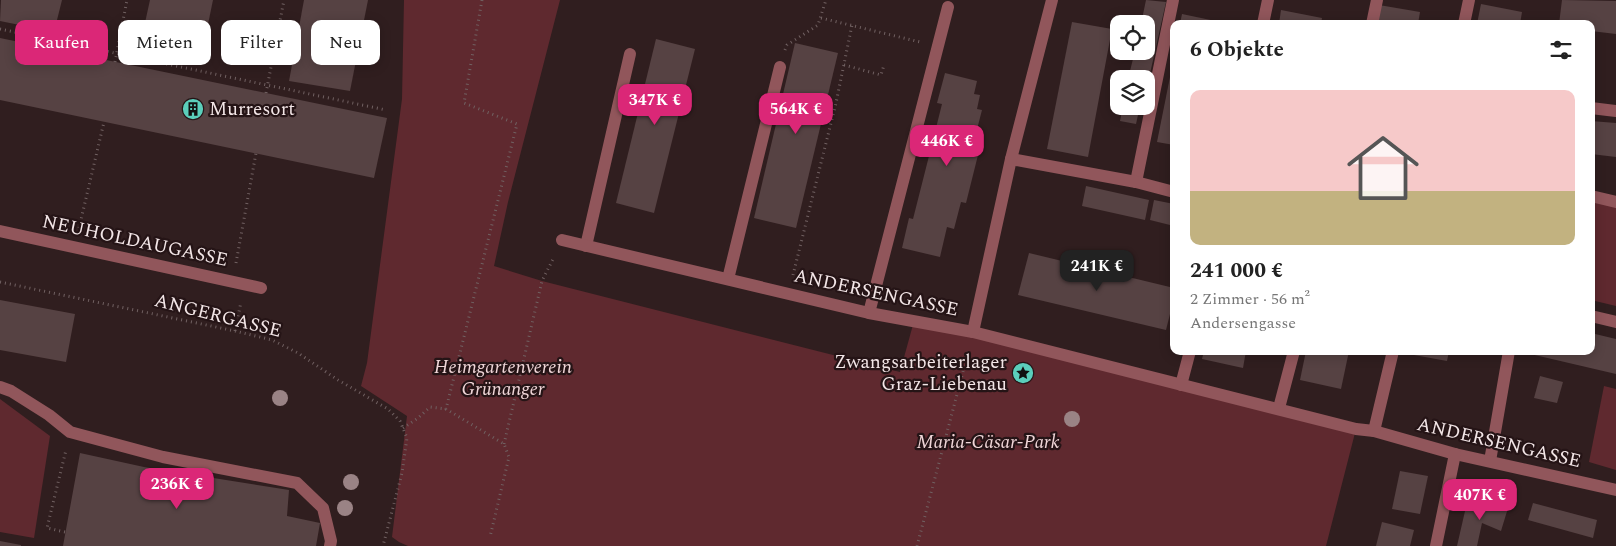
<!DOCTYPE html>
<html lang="de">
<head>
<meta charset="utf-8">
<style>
	:root { --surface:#fff; --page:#f6f6f6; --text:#222; --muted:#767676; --accent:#db2777 }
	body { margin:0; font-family:Spectral,serif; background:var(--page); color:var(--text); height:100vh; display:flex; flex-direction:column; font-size:19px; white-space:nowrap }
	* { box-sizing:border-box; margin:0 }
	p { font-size:16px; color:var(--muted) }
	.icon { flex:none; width:28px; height:28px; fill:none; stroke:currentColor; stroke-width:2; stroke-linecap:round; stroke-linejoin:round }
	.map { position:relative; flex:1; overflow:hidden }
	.drawer { position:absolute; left:1170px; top:20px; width:425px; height:335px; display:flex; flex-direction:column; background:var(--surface); border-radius:10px; box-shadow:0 2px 12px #0003 }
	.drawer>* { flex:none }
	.banner { position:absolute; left:15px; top:20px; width:475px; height:45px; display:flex; gap:10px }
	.controls { position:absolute; left:1110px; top:15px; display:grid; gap:10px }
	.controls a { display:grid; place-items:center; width:45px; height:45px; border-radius:10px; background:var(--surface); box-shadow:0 2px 12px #0003; font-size:25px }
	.price { position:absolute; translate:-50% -42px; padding:0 11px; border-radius:10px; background:var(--accent); color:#fff; font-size:16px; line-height:32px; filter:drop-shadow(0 1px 2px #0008) }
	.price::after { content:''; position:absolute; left:50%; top:30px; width:15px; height:11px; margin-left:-8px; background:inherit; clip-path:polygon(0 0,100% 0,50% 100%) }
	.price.active { background:#222; color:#fff }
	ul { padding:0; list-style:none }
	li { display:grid; align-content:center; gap:10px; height:265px; padding:0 20px }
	li span { display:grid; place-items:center; height:155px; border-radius:10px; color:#555 }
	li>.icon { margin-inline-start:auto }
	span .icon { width:90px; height:90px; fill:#fffc; stroke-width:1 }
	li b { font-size:21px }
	h2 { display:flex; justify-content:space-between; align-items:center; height:60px; padding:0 20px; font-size:21px }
	.tag { padding:0 18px; border-radius:10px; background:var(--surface); box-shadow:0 2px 12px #0003; font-size:18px; line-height:45px }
	.tag.active { background:var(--accent); color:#fff }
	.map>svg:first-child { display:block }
	.green { fill:#5f292f }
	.building { fill:#564243 }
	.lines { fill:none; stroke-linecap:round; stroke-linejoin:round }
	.path { stroke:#716162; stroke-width:3; stroke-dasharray:1 4; stroke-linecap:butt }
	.lane { stroke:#91565b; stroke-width:12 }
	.street { stroke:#91565b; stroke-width:12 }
	.tree { fill:#9a8385 }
	.labels { text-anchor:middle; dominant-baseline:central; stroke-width:4.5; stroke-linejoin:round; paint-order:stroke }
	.poi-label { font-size:19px; fill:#f3e6e7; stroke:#251416; text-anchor:start }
	.street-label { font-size:19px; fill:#f3e6e7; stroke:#251416 }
	.park-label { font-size:19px; font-style:italic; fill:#f0d6d8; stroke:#251416 }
</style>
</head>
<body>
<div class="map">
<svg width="1616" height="546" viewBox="0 0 1616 546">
	<rect width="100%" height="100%" fill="#301e1f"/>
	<!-- green -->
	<g class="green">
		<path d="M404,0H560L508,202L494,266L542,281L900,372L914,321L1356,429L1326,546H408L399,542L392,537L407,416L361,386L367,363L402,99Z"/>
		<path d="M1591,200L1616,206V306L1591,300Z"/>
		<path d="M1604,386L1616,389V470L1589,462Z"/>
		<path d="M0,399L50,436L34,538L0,532Z"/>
	</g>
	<!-- building -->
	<g class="building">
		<path d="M1,0H62L54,32L0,21Z"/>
		<path d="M150,0H213L200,63L139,50Z"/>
		<path d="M304,0H368L350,91L289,81Z"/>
		<path d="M1146,0L1166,2L1147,87L1146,79H1128L1135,51H1146V24H1141Z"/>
		<path d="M1562,0L1616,1V34L1591,31V24H1559Z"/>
		<path d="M1481,4L1522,12L1520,24H1477Z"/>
		<path d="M1379,5L1420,12L1418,24H1376Z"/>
		<path d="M1281,10L1322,18L1321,24H1279Z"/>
		<path d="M1182,14L1225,23L1224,24H1180Z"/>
		<path d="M1072,22L1112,29L1088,157L1047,149Z"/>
		<path d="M0,38L387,118L374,178L0,100Z"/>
		<path d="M656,39L695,49L654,213L616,203Z"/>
		<path d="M795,43L838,53L796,228L754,218Z"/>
		<path d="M1173,62H1174V145L1157,142Z"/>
		<path d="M945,73L977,81L974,94L980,95L977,109L982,110L974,141L981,143L966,203L961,202L954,229L947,227L940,257L902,248L909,218L913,219L929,156L942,104L937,103Z"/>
		<path d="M1123,106H1140L1136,124L1120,121Z"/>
		<path d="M1591,121L1616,123V157L1591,154Z"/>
		<path d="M1086,186L1149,200L1145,220L1082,206Z"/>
		<path d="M1154,200L1174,204V226L1150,220Z"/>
		<path d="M1029,253L1174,288V298L1166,330L1018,295Z"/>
		<path d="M0,300L75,314L66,362L0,350Z"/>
		<path d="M1591,333L1616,339V374L1522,352L1591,351Z"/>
		<path d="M1204,351H1246L1243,368L1202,359Z"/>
		<path d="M1306,351H1349L1341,389L1300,380Z"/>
		<path d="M1415,351H1449L1447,361L1414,355Z"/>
		<path d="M1540,376L1563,382L1557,403L1534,398Z"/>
		<path d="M80,453L144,467L289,490L287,516L320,523L316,546H63Z"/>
		<path d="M1400,471L1428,476L1420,514L1392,509Z"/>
		<path d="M1468,498L1508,508L1501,531L1482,523L1477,546H1457Z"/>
		<path d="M1533,503L1597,520L1593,538L1528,520Z"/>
		<path d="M1382,522L1414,530L1410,546H1376Z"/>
		<path d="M0,541L21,545V546H0Z"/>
	</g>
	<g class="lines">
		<!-- path -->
		<g class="path">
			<path d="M482,0L464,103L517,124L446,409L504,444L509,457L490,537"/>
			<path d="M821,18L920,42"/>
			<path d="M0,29L386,110"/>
			<path d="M785,50L787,45L818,25L826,0"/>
			<path d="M115,62L127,0"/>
			<path d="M844,65L881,75L884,65"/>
			<path d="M266,93L284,0"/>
			<path d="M79,228L104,122"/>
			<path d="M236,263L256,153"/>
			<path d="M793,275L836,103L852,25"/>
			<path d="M0,282L235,331L272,340L298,353L338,380L388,409L400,421L407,438L402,473L383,546"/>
			<path d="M235,331L241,302"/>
			<path d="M403,428L418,418L430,407L446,409"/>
			<path d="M504,444L542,281L554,257"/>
			<path d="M65,532L47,528L66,450"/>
			<path d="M917,546L969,349"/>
		</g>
		<!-- lane -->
		<g class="lane">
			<path d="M1263,24L1268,0"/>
			<path d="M1372,24L1377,0"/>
			<path d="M1591,108L1616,111"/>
			<path d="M1136,182L1173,0"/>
			<path d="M586,246L630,54"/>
			<path d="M728,279L780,67"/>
			<path d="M869,313L948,7"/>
			<path d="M1181,385L1190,351"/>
			<path d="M0,387L11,391L49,415L70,432L163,457L297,483L323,508L331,541L330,546"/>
			<path d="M1279,408L1294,351"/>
			<path d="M1490,461L1509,351"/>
		</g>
		<!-- street -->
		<g class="street">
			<path d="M1464,24L1469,0"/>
			<path d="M1011,159L1136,182L1174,192"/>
			<path d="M1591,196L1616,202"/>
			<path d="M0,231L261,288"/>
			<path d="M562,240L869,313L973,332L1356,429L1374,431L1455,454L1616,490"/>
			<path d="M1591,316L1616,322"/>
			<path d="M973,332L1011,159L1052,0"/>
			<path d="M1374,431L1393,351"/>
			<path d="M1436,546L1455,454"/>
		</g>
	</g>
	<!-- trees -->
	<g class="tree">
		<circle cx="280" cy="398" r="8"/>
		<circle cx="1072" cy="419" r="8"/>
		<circle cx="351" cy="482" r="8"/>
		<circle cx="345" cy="508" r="8"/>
	</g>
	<!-- icons -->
	<defs>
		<g id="building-disc" transform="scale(1.125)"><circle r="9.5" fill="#5bcebb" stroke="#251416"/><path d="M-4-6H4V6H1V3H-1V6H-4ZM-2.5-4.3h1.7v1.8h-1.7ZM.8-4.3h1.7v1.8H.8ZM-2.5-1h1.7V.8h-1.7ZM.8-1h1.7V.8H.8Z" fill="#111"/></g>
		<g id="sight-disc" transform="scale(1.125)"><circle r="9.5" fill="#5bcebb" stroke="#251416"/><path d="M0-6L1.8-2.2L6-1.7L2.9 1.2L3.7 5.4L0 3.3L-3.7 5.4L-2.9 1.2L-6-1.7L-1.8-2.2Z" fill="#111"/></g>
	</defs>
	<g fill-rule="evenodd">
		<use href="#building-disc" x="193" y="109"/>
		<use href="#sight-disc" x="1023" y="373"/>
	</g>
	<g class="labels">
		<!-- poi labels -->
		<g class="poi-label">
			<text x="209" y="109">Murresort</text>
			<text x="1007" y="362" text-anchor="end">Zwangsarbeiterlager<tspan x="1007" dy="22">Graz-Liebenau</tspan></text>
		</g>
		<!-- street labels -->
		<g class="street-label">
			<text transform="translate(135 241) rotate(12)">NEUHOLDAUGASSE</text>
			<text transform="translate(876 293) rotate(12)">ANDERSENGASSE</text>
			<text transform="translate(218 316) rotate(14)">ANGERGASSE</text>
			<text transform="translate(1499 443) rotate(13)">ANDERSENGASSE</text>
		</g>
		<!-- park labels -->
		<g class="park-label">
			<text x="503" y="367">Heimgartenverein<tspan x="503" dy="22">Grünanger</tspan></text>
			<text x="988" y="442">Maria-Cäsar-Park</text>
		</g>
	</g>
</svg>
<div class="controls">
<a><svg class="icon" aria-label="locate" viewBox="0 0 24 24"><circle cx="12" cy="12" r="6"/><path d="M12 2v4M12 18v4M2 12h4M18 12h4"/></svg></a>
<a><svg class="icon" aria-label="layers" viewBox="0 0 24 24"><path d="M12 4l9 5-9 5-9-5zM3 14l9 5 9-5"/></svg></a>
</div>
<b class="price" style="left:655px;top:126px">347K €</b>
<b class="price" style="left:796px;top:135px">564K €</b>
<b class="price" style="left:947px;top:167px">446K €</b>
<b class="price active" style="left:1097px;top:292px">241K €</b>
<b class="price" style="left:177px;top:510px">236K €</b>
<b class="price" style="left:1480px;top:521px">407K €</b>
<div class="banner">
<a class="tag active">Kaufen</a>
<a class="tag">Mieten</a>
<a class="tag">Filter</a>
<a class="tag">Neu</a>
</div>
<section class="drawer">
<h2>6 Objekte<svg class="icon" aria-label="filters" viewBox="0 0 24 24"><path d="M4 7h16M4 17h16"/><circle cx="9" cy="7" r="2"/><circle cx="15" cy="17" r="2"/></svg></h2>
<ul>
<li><span style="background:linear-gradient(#f6c9c9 65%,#c2b280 0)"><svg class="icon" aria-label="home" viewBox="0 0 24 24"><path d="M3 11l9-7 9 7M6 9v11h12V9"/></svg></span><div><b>241 000 €</b><p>2 Zimmer · 56 m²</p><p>Andersengasse</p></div></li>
</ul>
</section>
</div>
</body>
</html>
